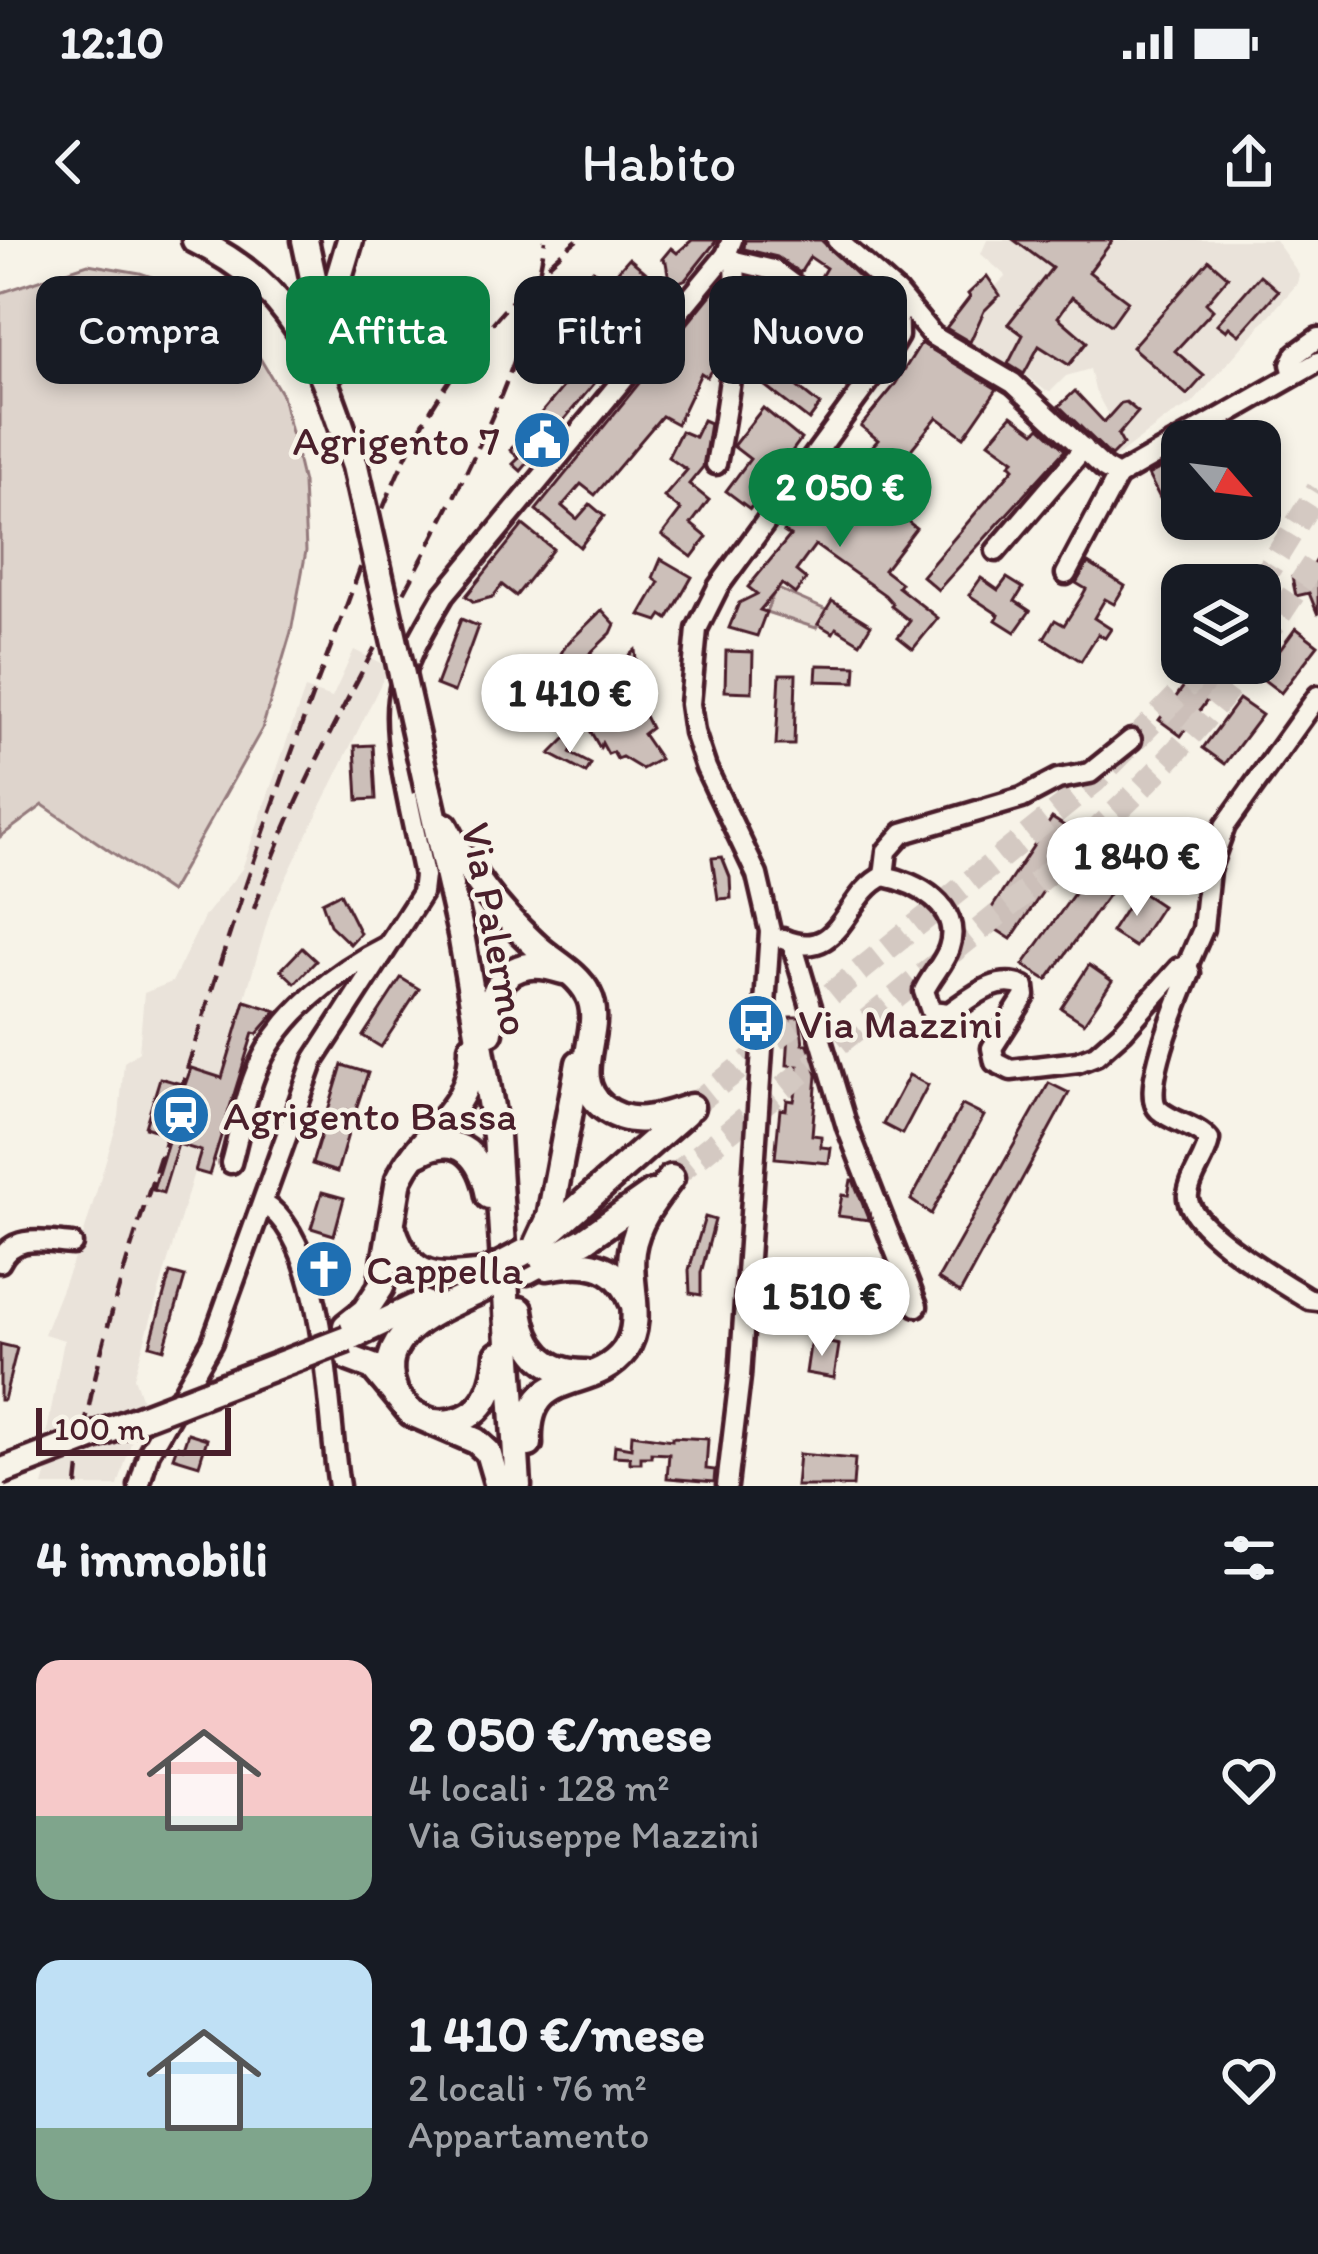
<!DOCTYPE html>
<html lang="it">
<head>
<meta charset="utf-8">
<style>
	:root { --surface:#171b24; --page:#20242c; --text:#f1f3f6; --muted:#9ea1a6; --accent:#0b8043 }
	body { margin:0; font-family:Itim,sans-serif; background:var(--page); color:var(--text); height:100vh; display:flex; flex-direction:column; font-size:45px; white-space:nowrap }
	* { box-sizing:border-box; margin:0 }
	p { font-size:39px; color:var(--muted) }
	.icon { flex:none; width:66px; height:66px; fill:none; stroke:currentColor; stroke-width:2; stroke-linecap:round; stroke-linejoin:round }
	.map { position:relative; height:1246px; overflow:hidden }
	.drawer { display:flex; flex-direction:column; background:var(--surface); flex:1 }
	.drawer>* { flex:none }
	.banner { position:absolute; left:36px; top:36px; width:1248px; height:108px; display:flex; gap:24px }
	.needle { width:78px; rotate:118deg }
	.tools { position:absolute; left:1161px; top:180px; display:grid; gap:24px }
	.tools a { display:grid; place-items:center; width:120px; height:120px; border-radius:24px; background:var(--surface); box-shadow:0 6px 18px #0003; font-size:60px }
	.scale { position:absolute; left:36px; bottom:30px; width:195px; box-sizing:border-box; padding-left:12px; border:6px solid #4a1f2b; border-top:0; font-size:33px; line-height:42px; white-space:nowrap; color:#4a1f2b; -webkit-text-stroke:9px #f7f3e8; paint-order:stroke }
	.price { position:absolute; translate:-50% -102px; padding:0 27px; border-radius:42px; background:#fff; color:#222; font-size:39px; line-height:78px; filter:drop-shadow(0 3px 6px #0008) }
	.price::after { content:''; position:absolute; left:50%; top:72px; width:36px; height:27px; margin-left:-18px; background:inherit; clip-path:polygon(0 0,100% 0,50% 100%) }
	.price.on { background:var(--accent); color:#fff }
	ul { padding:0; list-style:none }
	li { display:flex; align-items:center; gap:36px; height:300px; padding:0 36px }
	li span { display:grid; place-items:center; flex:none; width:336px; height:240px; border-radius:24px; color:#555 }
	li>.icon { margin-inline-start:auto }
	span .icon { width:144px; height:144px; fill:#fffc; stroke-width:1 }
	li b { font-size:51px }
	h2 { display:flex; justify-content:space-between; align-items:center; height:144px; padding:0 36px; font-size:51px }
	.chip { padding:0 42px; border-radius:24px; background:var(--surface); box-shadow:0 6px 18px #0003; font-size:42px; line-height:108px }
	.chip.on { background:var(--accent); color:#fff }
	.status { display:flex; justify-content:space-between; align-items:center; height:84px; padding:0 60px; background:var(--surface); direction:ltr }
	.status svg { height:33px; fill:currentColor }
	header { display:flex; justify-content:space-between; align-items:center; height:156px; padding:0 36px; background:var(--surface); font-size:54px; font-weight:600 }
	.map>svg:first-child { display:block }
	.built { fill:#eae3da }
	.green { fill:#ded4cc; stroke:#947a7c; stroke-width:3 }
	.building { fill:#ccbfb9; stroke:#4a1f2b; stroke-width:3 }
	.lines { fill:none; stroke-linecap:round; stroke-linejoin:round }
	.major-tunnel { stroke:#d4c9c2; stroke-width:24; stroke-dasharray:24 12; stroke-linecap:butt }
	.minor-casing { stroke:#4a1f2b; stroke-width:27 }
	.major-casing { stroke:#4a1f2b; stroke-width:33 }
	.minor { stroke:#f7f3e8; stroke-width:18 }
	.major { stroke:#f7f3e8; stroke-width:24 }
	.rail { stroke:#4a1f2b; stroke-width:4.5; stroke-dasharray:18 9; stroke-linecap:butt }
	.major-bridge-casing { stroke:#4a1f2b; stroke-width:33; stroke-linecap:butt }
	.major-bridge { stroke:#f7f3e8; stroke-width:24 }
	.labels { text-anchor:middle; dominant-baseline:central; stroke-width:9; stroke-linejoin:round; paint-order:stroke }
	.poi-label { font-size:42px; fill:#4a1f2b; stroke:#f7f3e8; text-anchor:start }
	.street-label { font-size:42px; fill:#4a1f2b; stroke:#f7f3e8 }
</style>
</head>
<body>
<div class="status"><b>12:10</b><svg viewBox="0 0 49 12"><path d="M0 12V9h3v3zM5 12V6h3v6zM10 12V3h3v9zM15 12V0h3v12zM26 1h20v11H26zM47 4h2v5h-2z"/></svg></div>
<header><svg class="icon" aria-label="back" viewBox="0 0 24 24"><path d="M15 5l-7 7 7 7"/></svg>Habito<svg class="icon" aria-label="share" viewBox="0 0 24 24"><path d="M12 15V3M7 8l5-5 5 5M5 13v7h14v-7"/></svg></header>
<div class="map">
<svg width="1318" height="1246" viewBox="0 0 1318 1246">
	<rect width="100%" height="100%" fill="#f7f3e8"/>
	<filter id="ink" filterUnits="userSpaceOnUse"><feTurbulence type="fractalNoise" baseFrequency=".00833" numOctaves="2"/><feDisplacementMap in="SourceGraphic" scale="24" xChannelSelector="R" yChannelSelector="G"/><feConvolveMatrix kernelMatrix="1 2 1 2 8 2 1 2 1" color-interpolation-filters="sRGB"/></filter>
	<g filter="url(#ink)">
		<!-- built -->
		<g class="built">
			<path d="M987,0H1275L1299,34L1297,44L1192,164L1170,176L1112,220L1109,218L1123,203L1095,150L1090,129L1066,136L1051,151H1046L1024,134L968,106L984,71L999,56L993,49L1006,36L981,14Z"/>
			<path d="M354,410L389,427L271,669L134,1137L143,1163L118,1246H43L56,1197L47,1192L64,1100L44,1094L83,996L119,877L124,822L139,812L144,753L172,742L205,675L242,629L305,449L332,458Z"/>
		</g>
		<!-- green -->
		<g class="green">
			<path d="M88,24L140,33L190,50L246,95L282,155L303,243L306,311L291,392L262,489L170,652L43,565L0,597V53Z"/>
			<path d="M776,348L826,370L816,388L766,372Z"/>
		</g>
		<!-- building -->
		<g class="building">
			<path d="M692,0H717L686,39L670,46L666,22L662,19L671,8L677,13Z"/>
			<path d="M745,0H821L862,40L849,67L877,91L873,100L816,45L826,28L810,17L800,33L777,17L744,9Z"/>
			<path d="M1014,0H1113L1089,32L1128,61L1111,85L1072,57L1058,77L1087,102L1069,125L1039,106L1024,134L1008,124L1023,95L1008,84L1052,28Z"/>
			<path d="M629,18L670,53L521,231L513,224L519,218L510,210L585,121L573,111L607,69L578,46L593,30L608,42Z"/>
			<path d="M1209,20L1228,37L1206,63L1213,70L1175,111L1204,136L1187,155L1132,107Z"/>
			<path d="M1260,35L1278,51L1239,95L1229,87L1226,91L1217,84Z"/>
			<path d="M987,36L1000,55L984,71L970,102L946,88L970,57L968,54Z"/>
			<path d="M749,38L767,42L803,69L835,109L831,112L844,127L837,124L823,136L815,130L802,115L822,117L795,105L806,95L788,82L782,90L776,84V96L753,85L756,58L749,56Z"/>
			<path d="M722,41L716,122L707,137L701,133L677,184L662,176L595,255L581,244L562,266L577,279L590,264L604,276L580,307L536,270Z"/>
			<path d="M921,103L997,149L964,197L937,177L905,217L912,222L889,243L862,218L878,200L861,186L894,146Z"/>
			<path d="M771,126L820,165L809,180L756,139Z"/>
			<path d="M1075,151L1104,182L1121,163L1126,162L1138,172L1118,195L1123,204L1111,216L1059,166Z"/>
			<path d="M763,168L801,199L750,269L726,251L750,219L733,206Z"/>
			<path d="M1012,175L1035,192L1040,187L1065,210L938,350L922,336L1014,228L1010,224L1014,220L989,202Z"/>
			<path d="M703,180L710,183L703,227L689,244L709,260L691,284L707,297L692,317L662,295L681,270L664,257L687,230L668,217L681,191L695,197Z"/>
			<path d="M1182,217V254L1163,264L1148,235Z"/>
			<path d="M833,221L916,288L884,330L901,343L898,347L938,378L913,409L898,397L910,381L891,366L893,364L885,355L815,305L796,331L806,339L795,354L782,344L760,370L766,372L757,396L729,388L739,363L757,354L748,347L790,296L784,292Z"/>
			<path d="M523,285L553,309L516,356L502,345L493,357L474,362L466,356Z"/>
			<path d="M1318,316V375L1309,353L1296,356L1292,337L1308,333Z"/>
			<path d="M661,319L692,337L668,379L662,375L658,381L640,375L659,342L653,338Z"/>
			<path d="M1088,323L1125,346L1114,364L1105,359L1094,378L1111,389L1105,398L1098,394L1081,421L1044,398L1055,380L1064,385L1081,358L1086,349L1076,343Z"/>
			<path d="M981,338L998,350L1007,338L1023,348L1015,361L1030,371L1015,392L996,380L999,375L969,355Z"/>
			<path d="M832,361L871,385L860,403L836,388L833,393L818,384Z"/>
			<path d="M602,370L615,384L611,393L579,424L611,481L628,472L623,421L635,410L641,468L651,488L643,494L660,519L642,529L622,517L617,519L613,512L608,514L602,503L600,508L554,427L565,406Z"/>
			<path d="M461,379L478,386L454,452L436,445Z"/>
			<path d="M1296,388L1318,405L1281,453L1260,437Z"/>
			<path d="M726,411L753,412L752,452L725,451Z"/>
			<path d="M817,425L856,426L855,442L816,441Z"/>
			<path d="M1195,431L1217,447L1181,496L1159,480Z"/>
			<path d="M780,434H796L794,505H776Z"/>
			<path d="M1239,459L1262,475L1225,524L1203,508Z"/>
			<path d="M567,497L573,507L570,513L591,524L586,533L550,514Z"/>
			<path d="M373,505L376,559L358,560L355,506Z"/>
			<path d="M1052,578L1080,596L1011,699L983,681Z"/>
			<path d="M722,617L730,637L731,658L718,659L712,618Z"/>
			<path d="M1096,623L1120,639L1047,740L1023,725Z"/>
			<path d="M1138,650L1162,666L1135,707L1111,692Z"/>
			<path d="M340,653L360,693L350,704L330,685L322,662Z"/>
			<path d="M302,708L316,721L295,743L281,730Z"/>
			<path d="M1089,725L1112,741L1084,783L1061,768Z"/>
			<path d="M401,738L419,749L381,807L363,796Z"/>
			<path d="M245,761L277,771L257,794L253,793L209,935L195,931L201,911L178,904L163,953L153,950L170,895L145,887L160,838L185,845L191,828L222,838Z"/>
			<path d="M790,777H800L803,804H808L817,835L812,895L821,896V907L831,908L829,923L775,918L780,869L786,870L787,860L794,861L796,851L798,826L787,825Z"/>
			<path d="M342,825L368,833L355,872L346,870L339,891L348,894L337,932L312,924Z"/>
			<path d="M909,835L928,845L902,894L883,884Z"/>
			<path d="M1049,843L1069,853L960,1053L938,1039Z"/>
			<path d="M962,865L984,876L931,974L911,960Z"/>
			<path d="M851,940H853L869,980L838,976L842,955L848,956Z"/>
			<path d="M322,952L344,958L334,995L311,988Z"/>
			<path d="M705,977L715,980L701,1033V1055L690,1053L689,1030Z"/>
			<path d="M813,1027L831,1030L826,1055L807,1051L802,1076L775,1071L779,1052L788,1054L792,1031L812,1035Z"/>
			<path d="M170,1033L185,1037L164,1109L150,1105Z"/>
			<path d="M811,1099L839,1105L834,1138L806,1133Z"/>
			<path d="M0,1104L17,1108L4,1160H0Z"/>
			<path d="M188,1193L207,1199L199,1225L173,1217L177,1206L183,1208Z"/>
			<path d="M632,1194L672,1200V1197L708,1199L706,1229L715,1230L714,1242L667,1238L669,1214L651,1213V1217H641V1223H630V1217L614,1216L615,1205L631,1208Z"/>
			<path d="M799,1214L855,1219L853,1246H796Z"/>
		</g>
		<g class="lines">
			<!-- major-tunnel -->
			<g class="major-tunnel">
				<path d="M1259,345L1318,250"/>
				<path d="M1260,404L1318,317"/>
				<path d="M691,867L1095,541L1189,444L1204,423"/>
				<path d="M671,938C761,866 851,793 941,721C1052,631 1165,541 1247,423"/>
			</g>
			<!-- minor casing -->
			<g class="minor-casing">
				<g id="minor">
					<path d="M735,21L773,30L812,59L880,126"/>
					<path d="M897,53L933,96L1013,143L1104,228L1118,236L1318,122"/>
					<path d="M1294,135L1291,124L1296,114L1318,98"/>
					<path d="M716,224C729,156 739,90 735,21L726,15"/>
					<path d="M996,311L1084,208"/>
					<path d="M1066,334L1118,236"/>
					<path d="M884,636C915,642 963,666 949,708C944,723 931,736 924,751L931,771L949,773C971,758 997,734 1024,747L1025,756L992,808L995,822L1011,830L1078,822L1096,815L1123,791L1179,728L1187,726L1190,733C1180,757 1139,853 1159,870C1174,883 1196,885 1209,900C1206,919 1191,934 1188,954C1183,985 1283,1043 1309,1059L1318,1060"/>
					<path d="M884,636L887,611L903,593L1022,558L1058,539L1090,533L1131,500"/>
					<path d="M783,699C842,725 844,654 884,636"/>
					<path d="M792,703L847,887L917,1066"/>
					<path d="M1187,726L1203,689L1209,630L1225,586L1318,456"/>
					<path d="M231,923C240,891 245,855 259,825C282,773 337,731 387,706"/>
					<path d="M264,964C328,1002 327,1178 339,1246"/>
					<path d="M0,1022C13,993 45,1002 72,1004"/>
					<path d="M139,1246L149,1212L212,1102L314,820L422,653L424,636C415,588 392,506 398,459C403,423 426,386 444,355L726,15L732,0"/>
					<path d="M727,1246L740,1137L770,691L757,635L706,528L694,492L690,464L697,389L718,347L880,126L898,96L897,53L837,0"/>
				</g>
			</g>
			<!-- major casing -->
			<g class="major-casing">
				<g id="major">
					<path d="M195,0C301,52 319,123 355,226"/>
					<path d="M305,0L333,130"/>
					<path d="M340,105L339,37L350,0"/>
					<path d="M428,550L461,694L496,896L518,1246"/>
					<path d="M445,586C467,631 498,671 534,704C551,721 577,732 588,754C607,789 565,836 603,867C631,889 661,877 691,867"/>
					<path d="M490,792C487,743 512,713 563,731"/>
					<path d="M419,913C460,889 482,919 489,956"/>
					<path d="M393,989C411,1041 435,1039 485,1033"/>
					<path d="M540,1001L685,873"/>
					<path d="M538,1003L550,977L579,823"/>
					<path d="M547,1027C584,1020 616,1021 632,1061"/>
					<path d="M527,1031L585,1000L652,953"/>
					<path d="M520,1070C524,1107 546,1134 586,1133"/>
					<path d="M346,1086L365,1071L381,1047L399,939C424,887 473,873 472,807"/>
					<path d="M347,1099L423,1063"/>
					<path d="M349,1118L373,1127L411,1173L476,1201L488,1212L498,1246"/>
					<path d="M394,1149C372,1089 448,1067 489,1046"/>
					<path d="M433,1182C478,1187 495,1154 498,1115"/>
					<path d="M529,1204C525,1123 593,1155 625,1110C645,1081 627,1043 632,1011C636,983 654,960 671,938"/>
				</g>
			</g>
			<!-- minor -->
			<use href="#minor" class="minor"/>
			<!-- major -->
			<use href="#major" class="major"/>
			<!-- rail -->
			<g class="rail">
				<path d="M254,669C299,537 373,415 437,290C487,193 528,109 545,0"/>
				<path d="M77,1246C89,1118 138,992 175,869C224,706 277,546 338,388C367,312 392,232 435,163C473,102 521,45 577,0"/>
			</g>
			<!-- major-bridge casing -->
			<g class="major-bridge-casing">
				<g id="major-bridge">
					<path d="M355,226L428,550"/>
					<path d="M485,1033L525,1012"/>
					<path d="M0,1232L347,1099"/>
				</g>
			</g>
			<!-- major-bridge -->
			<use href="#major-bridge" class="major-bridge"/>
		</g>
	</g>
	<!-- icons -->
	<defs>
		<g id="civic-disc" transform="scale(3)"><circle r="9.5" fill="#1f6fb2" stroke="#f7f3e8"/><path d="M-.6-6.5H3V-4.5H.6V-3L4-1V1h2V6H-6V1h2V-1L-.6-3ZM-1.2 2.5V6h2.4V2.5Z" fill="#fff"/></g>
		<g id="bus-disc" transform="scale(3)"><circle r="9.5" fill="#1f6fb2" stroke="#f7f3e8"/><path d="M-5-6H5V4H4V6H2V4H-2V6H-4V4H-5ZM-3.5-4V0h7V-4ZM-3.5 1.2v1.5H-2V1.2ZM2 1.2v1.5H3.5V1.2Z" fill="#fff"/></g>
		<g id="station-disc" transform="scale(3)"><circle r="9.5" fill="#1f6fb2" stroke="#f7f3e8"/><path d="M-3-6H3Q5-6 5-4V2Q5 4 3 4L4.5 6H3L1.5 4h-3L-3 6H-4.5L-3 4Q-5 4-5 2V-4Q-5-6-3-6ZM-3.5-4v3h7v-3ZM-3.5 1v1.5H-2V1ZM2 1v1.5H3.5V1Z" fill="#fff"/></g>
		<g id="church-disc" transform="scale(3)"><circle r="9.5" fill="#1f6fb2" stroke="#f7f3e8"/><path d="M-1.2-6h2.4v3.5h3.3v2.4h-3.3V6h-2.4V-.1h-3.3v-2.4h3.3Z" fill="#fff"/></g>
	</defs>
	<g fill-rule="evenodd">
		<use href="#civic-disc" x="542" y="200"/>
		<use href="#bus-disc" x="756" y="783"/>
		<use href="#station-disc" x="181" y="875"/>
		<use href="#church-disc" x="324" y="1029"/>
	</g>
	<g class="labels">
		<!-- poi labels -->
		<g class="poi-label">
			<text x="500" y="200" text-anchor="end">Agrigento 7</text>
			<text x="798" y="783">Via Mazzini</text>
			<text x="223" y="875">Agrigento Bassa</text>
			<text x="366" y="1029">Cappella</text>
		</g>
		<!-- street labels -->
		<g class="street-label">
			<text transform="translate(496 689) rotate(79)">Via Palermo</text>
		</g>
	</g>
</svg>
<div class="tools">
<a><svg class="needle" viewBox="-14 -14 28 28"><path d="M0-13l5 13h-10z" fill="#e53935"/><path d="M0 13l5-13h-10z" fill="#9ea1a6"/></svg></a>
<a><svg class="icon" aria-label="layers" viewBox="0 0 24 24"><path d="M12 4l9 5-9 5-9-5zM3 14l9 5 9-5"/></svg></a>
</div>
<div class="scale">100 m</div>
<b class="price on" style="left:840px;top:310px">2 050 €</b>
<b class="price" style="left:570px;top:516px">1 410 €</b>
<b class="price" style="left:1137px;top:679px">1 840 €</b>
<b class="price" style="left:822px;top:1119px">1 510 €</b>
<div class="banner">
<a class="chip">Compra</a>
<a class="chip on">Affitta</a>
<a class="chip">Filtri</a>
<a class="chip">Nuovo</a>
</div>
</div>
<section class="drawer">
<h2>4 immobili<svg class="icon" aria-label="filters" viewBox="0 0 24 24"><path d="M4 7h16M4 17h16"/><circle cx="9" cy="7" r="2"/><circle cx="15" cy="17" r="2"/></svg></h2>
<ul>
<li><span style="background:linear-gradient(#f6c9c9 65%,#7fa58c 0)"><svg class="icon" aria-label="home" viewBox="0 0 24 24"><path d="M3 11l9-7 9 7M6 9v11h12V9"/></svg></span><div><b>2 050 €/mese</b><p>4 locali · 128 m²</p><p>Via Giuseppe Mazzini</p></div><svg class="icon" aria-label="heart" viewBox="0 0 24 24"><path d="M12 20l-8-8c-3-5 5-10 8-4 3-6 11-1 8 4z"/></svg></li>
<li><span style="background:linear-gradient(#bfe0f5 70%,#7fa58c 0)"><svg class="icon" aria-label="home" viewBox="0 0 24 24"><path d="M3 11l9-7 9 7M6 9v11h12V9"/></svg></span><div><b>1 410 €/mese</b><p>2 locali · 76 m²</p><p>Appartamento</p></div><svg class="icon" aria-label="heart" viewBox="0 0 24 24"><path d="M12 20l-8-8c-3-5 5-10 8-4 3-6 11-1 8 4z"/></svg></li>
</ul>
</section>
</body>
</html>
